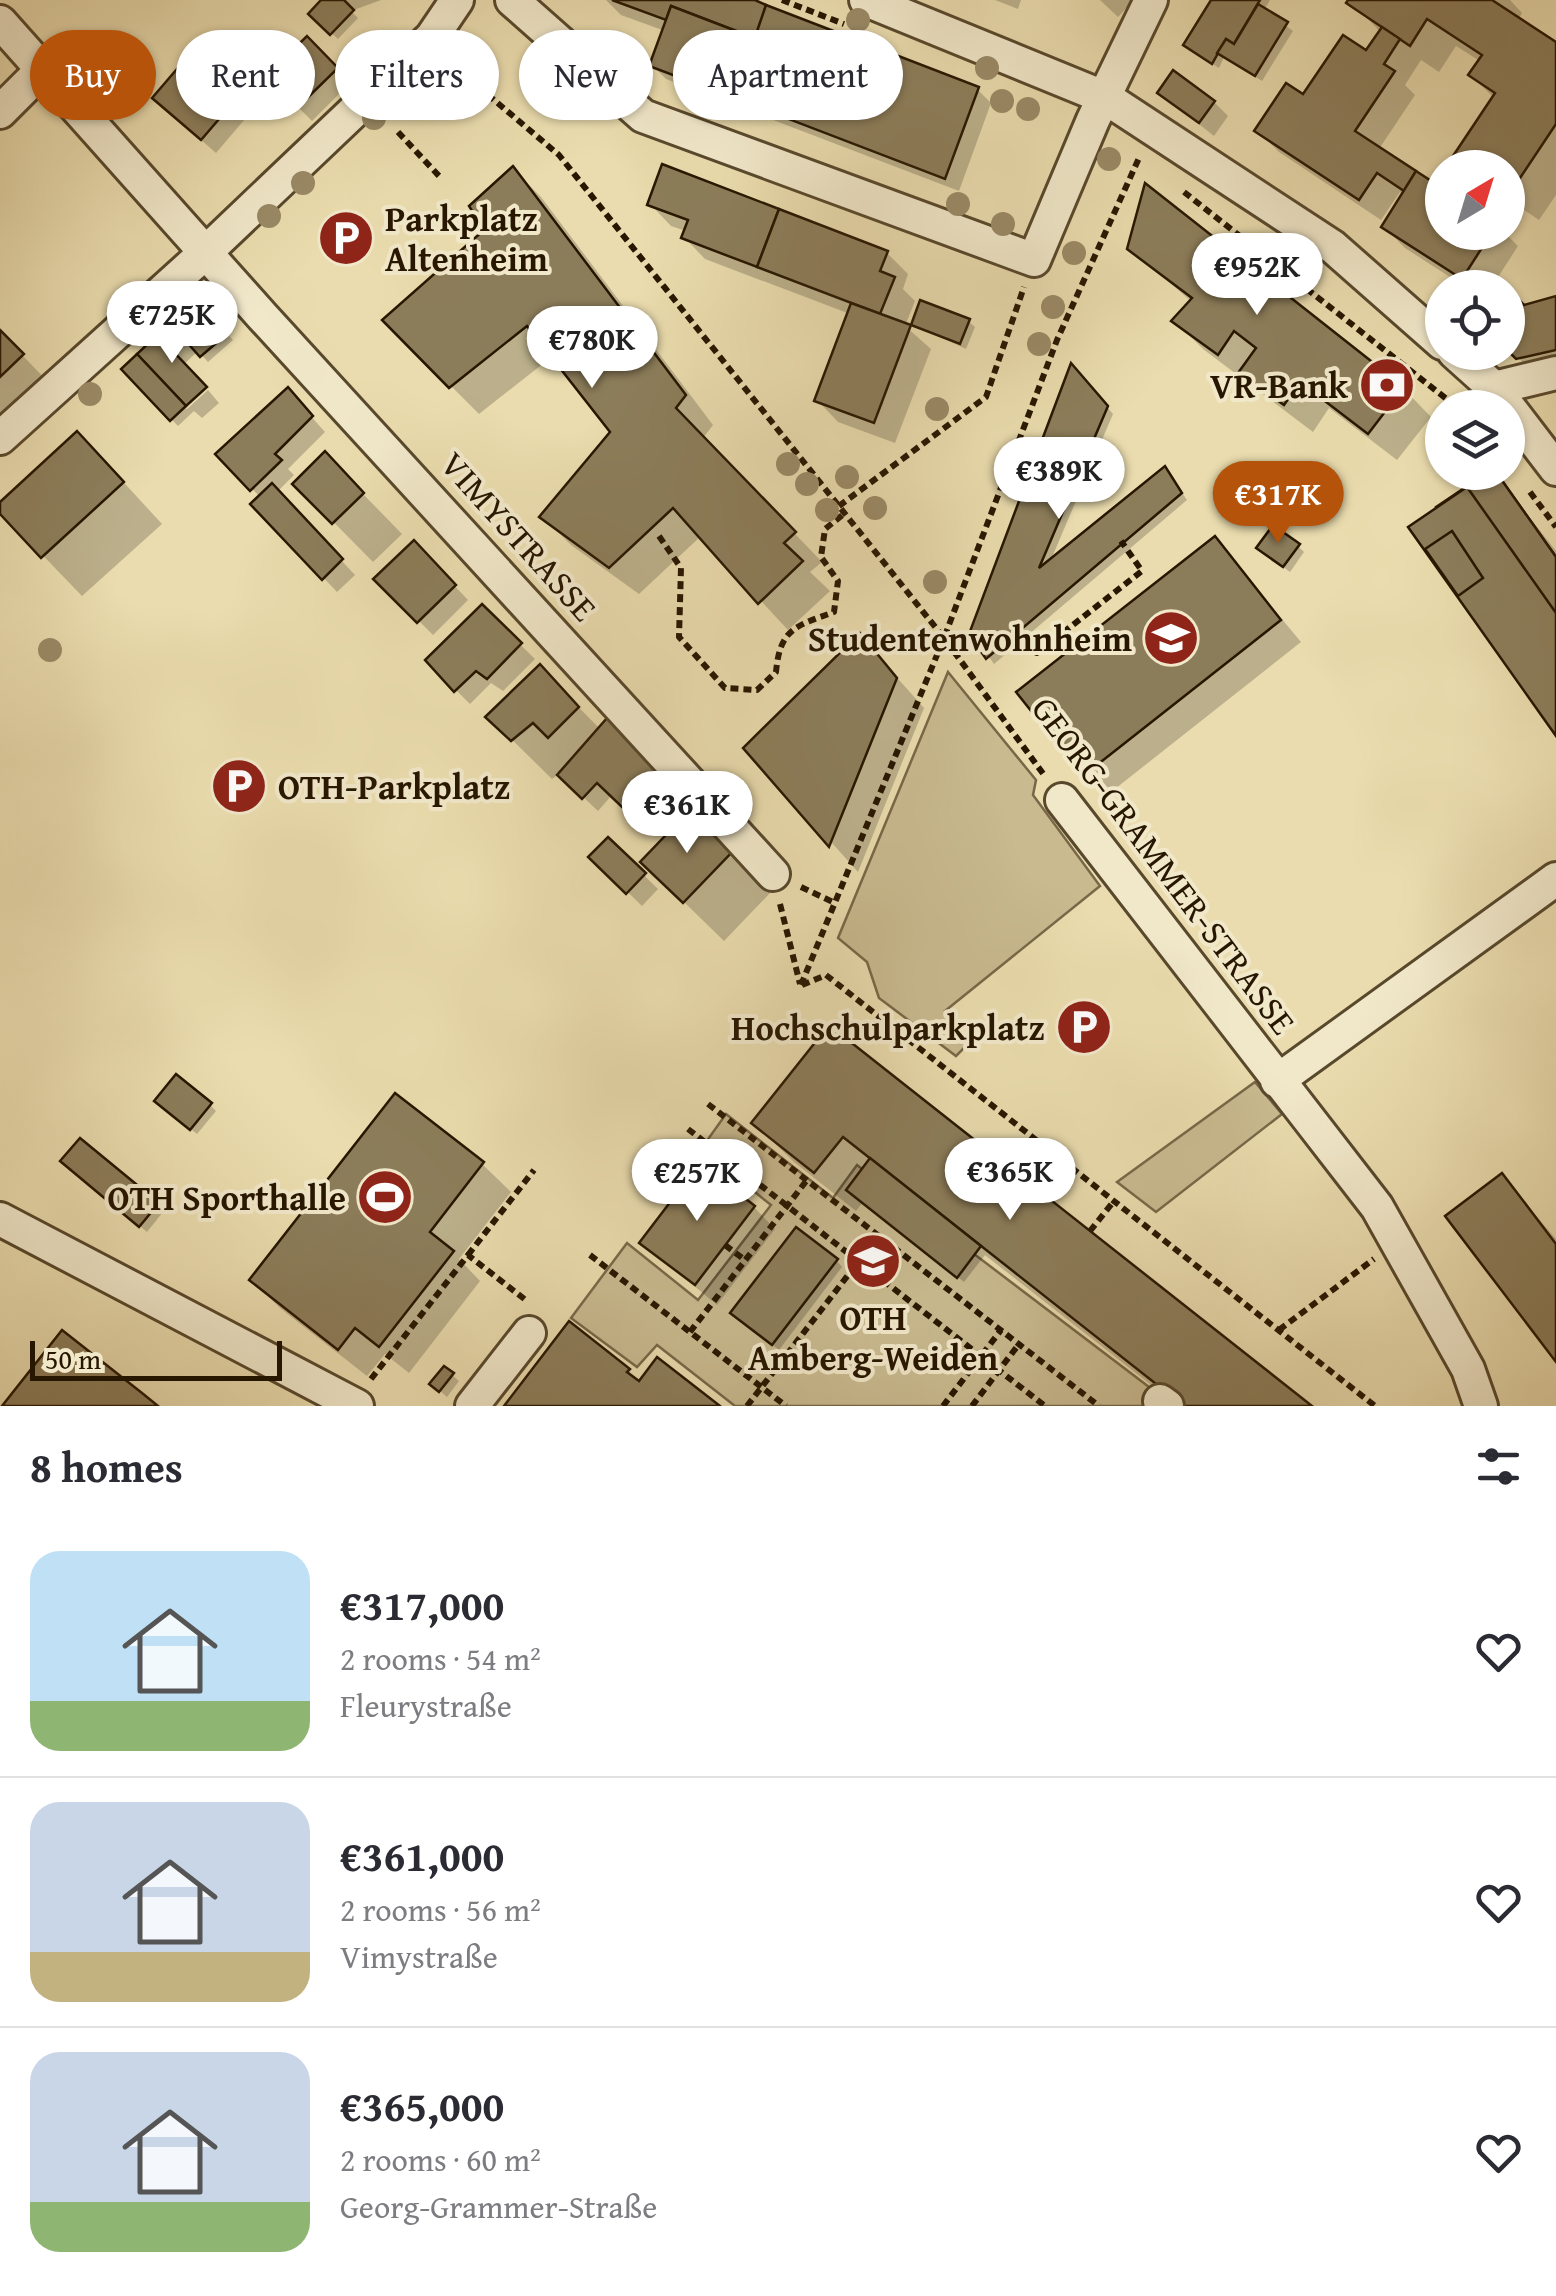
<!DOCTYPE html>
<html lang="en">
<head>
<meta charset="utf-8">
<style>
	:root { --surface:#fff; --page:#f2f2f3; --text:#2b2b33; --muted:#7c7c81; --line:#e1e1e2; --accent:#b45309 }
	body { margin:0; font-family:"Gentium Book Plus",serif; background:var(--page); color:var(--text); height:100vh; display:flex; flex-direction:column; font-size:38px; white-space:nowrap }
	* { box-sizing:border-box; margin:0 }
	p { font-size:32px; color:var(--muted) }
	.icon { flex:none; width:55px; height:55px; fill:none; stroke:currentColor; stroke-width:2; stroke-linecap:round; stroke-linejoin:round }
	.map { position:relative; height:1406px; overflow:hidden }
	.panel { display:flex; flex-direction:column; background:var(--surface); flex:1 }
	.panel>* { flex:none }
	.hud { position:absolute; left:30px; top:30px; width:1000px; height:90px; display:flex; gap:20px }
	.needle { width:65px; rotate:38deg }
	.tools { position:absolute; left:1425px; top:150px; display:grid; gap:20px }
	.tools a { display:grid; place-items:center; width:100px; height:100px; border-radius:50%; background:var(--surface); box-shadow:0 2px 8px #0004; font-size:50px }
	.scale { position:absolute; left:30px; bottom:25px; width:252px; box-sizing:border-box; padding-left:10px; border:5px solid #271600; border-top:0; font-size:28px; line-height:35px; white-space:nowrap; color:#271600; -webkit-text-stroke:8px #f1e8ca; paint-order:stroke }
	.price { position:absolute; translate:-50% -85px; padding:0 22px; border-radius:35px; background:#fff; color:#222; font-size:32px; line-height:65px; filter:drop-shadow(0 2px 5px #0008) }
	.price::after { content:''; position:absolute; left:50%; top:60px; width:30px; height:22px; margin-left:-15px; background:inherit; clip-path:polygon(0 0,100% 0,50% 100%) }
	.price.on { background:var(--accent); color:#fff }
	ul { padding:0; list-style:none }
	li { display:flex; align-items:center; gap:30px; height:250px; padding:0 30px }
	li+li { border-top:2px solid var(--line) }
	li span { display:grid; place-items:center; flex:none; width:280px; height:200px; border-radius:30px; color:#555 }
	li>.icon { margin-inline-start:auto }
	span .icon { width:120px; height:120px; fill:#fffc; stroke-width:1 }
	li b { font-size:42px }
	h2 { display:flex; justify-content:space-between; align-items:center; height:120px; padding:0 30px; font-size:42px }
	.chip { padding:0 35px; border-radius:45px; background:var(--surface); box-shadow:0 2px 8px #0004; font-size:35px; line-height:90px }
	.chip.on { background:var(--accent); color:#fff }
	.map>svg:first-child { display:block }
	.green { fill:#c9ba90; stroke:#786848; stroke-width:2.5 }
	.shadow { fill:#0003 }
	.building { fill:#8c7d5a; stroke:#271600; stroke-width:2.5 }
	.lines { fill:none; stroke-linecap:round; stroke-linejoin:round }
	.minor-casing { stroke:#58482c; stroke-width:38 }
	.path { stroke:#271600; stroke-width:6; stroke-dasharray:8 5; stroke-linecap:butt }
	.minor { stroke:#f1e8ca; stroke-width:32 }
	.tree { fill:#9a8a66 }
	.labels { text-anchor:middle; dominant-baseline:central; stroke-width:8; stroke-linejoin:round; paint-order:stroke }
	.poi-label { font-size:35px; font-weight:bold; fill:#271600; stroke:#f1e8ca; text-anchor:end }
	.street-label { font-size:35px; fill:#271600; stroke:#f1e8ca }
</style>
</head>
<body>
<div class="map">
<svg width="1556" height="1406" viewBox="0 0 1556 1406">
	<rect width="100%" height="100%" fill="#eadcae"/>
	<filter id="stains"><feTurbulence type="fractalNoise" baseFrequency=".002" numOctaves="4"/><feColorMatrix values="0 0 0 0 .2 0 0 0 0 .09 0 0 0 0 .02 0 0 0 .5 -.17"/></filter>
	<radialGradient id="worn" r=".72"><stop offset=".6" stop-color="#630" stop-opacity="0"/><stop offset="1" stop-color="#630" stop-opacity=".3"/></radialGradient>
	<!-- green -->
	<g class="green">
		<path d="M948,672L1036,780L1033,795L1100,886L945,1011L970,1042L956,1056L879,998L867,962L838,938Z"/>
		<path d="M1255,1082L1282,1114L1156,1212L1117,1182Z"/>
		<path d="M726,1114L833,1198L857,1165L1174,1406H735L657,1345L637,1367L571,1318L627,1243L698,1300L771,1205L701,1149Z"/>
	</g>
	<!-- shadow -->
	<g class="shadow">
		<path d="M325,0H381L351,11L358,18L338,39L311,14Z"/>
		<path d="M606,0H747L977,89L991,103L959,191L666,79L652,65L665,31L621,15Z"/>
		<path d="M995,0H1021L1018,9Z"/>
		<path d="M1100,0H1134L1118,17Z"/>
		<path d="M1214,0H1270L1264,10L1293,31L1262,81L1224,57L1219,68L1192,51Z"/>
		<path d="M1351,0H1510L1522,13L1518,20L1556,45V195L1539,220L1508,199V168H1468L1456,156L1494,98L1471,75L1480,61L1456,46L1439,72L1421,60L1405,85L1415,95L1379,149L1442,190V232H1504L1518,246L1491,288H1467L1405,248L1384,227L1404,195L1400,192L1381,220L1279,152L1258,131L1367,54L1381,33Z"/>
		<path d="M307,40L350,83L312,121L268,77Z"/>
		<path d="M195,52L256,106L216,153L169,112Z"/>
		<path d="M1160,93L1214,102L1228,116L1214,136Z"/>
		<path d="M513,169L541,197L713,425L703,438L822,562L810,572L830,591L788,630L701,536L639,594L571,545L543,517L614,432L554,355L479,414L385,320L487,231Z"/>
		<path d="M650,204L887,253L908,274L903,289L915,301L905,326L931,349L895,443L838,422L817,400L850,314L705,259L684,237L686,231L671,226Z"/>
		<path d="M1130,248L1403,388L1431,417L1397,460L1329,408L1313,432L1203,349L1175,321L1192,302Z"/>
		<path d="M1514,299L1523,308L1556,299V367L1532,372L1508,347V306Z"/>
		<path d="M198,302L233,340L208,362L198,351L183,365V406L187,409L208,390L219,403L202,418L194,411L178,426L124,369Z"/>
		<path d="M968,321L975,327L966,349L914,325Z"/>
		<path d="M0,332L50,384L0,431Z"/>
		<path d="M1072,367L1113,414L1050,562L1165,469L1187,500L994,664L972,633Z"/>
		<path d="M301,405L325,432L288,469L294,475L277,492L355,575L337,592L254,504L261,498L219,454Z"/>
		<path d="M325,455L402,534L373,562L296,484Z"/>
		<path d="M1494,472L1556,551V732Z"/>
		<path d="M116,474L162,524L82,596L0,511V505Z"/>
		<path d="M1215,539L1301,642L1106,796L1085,774Z"/>
		<path d="M1298,546L1304,552L1290,572L1266,554Z"/>
		<path d="M428,558L468,600L433,635L377,579Z"/>
		<path d="M482,607L535,659L503,691L491,683L470,704L456,690Z"/>
		<path d="M860,636L924,708L858,872L747,748Z"/>
		<path d="M540,668L600,729L607,721L670,782L638,819L612,795L598,811L559,774L552,779L489,717Z"/>
		<path d="M608,840L658,889L642,906L592,857Z"/>
		<path d="M732,852L772,891L724,941L643,862Z"/>
		<path d="M829,1028L1309,1406H1178L985,1255L964,1282L863,1202L856,1211L794,1162L754,1123Z"/>
		<path d="M395,1096L482,1164L511,1192L459,1259L480,1281L409,1373L385,1354L367,1376L280,1308L252,1280Z"/>
		<path d="M210,1105L216,1111L197,1134L164,1107Z"/>
		<path d="M80,1141L163,1212L147,1232L70,1167Z"/>
		<path d="M1502,1177L1556,1239V1358Z"/>
		<path d="M754,1207L775,1229L717,1305L643,1243Z"/>
		<path d="M836,1260L842,1267L779,1350L739,1319Z"/>
		<path d="M445,1369L459,1381L447,1397L439,1390Z"/>
	</g>
	<!-- building -->
	<g class="building">
		<path d="M321,0H344L354,10L330,35L308,14Z"/>
		<path d="M612,0H755L766,5L757,39L671,6L666,20Z"/>
		<path d="M1211,0H1260L1234,44L1226,39L1212,64L1183,45Z"/>
		<path d="M1348,0H1492L1556,42V124L1510,193L1508,168H1471L1453,156L1495,93L1468,75L1482,55L1427,19L1410,46L1346,3Z"/>
		<path d="M1258,4L1288,22L1255,76L1217,53L1226,39L1234,44Z"/>
		<path d="M766,5L979,87L945,179L734,98Z"/>
		<path d="M671,6L757,39L734,98L649,66Z"/>
		<path d="M1382,27L1400,39L1384,64L1395,71L1355,131L1416,171L1404,191L1377,173L1359,200L1254,131L1286,83L1303,94L1343,35L1366,50Z"/>
		<path d="M307,36L338,68L296,109L265,77Z"/>
		<path d="M195,48L244,90L201,140L152,98Z"/>
		<path d="M1173,70L1215,101L1199,123L1157,93Z"/>
		<path d="M662,164L779,209L757,267L681,238L688,220L647,205Z"/>
		<path d="M513,166L686,395L676,408L796,532L784,543L803,561L758,604L673,508L609,568L539,517L610,432L527,326L449,388L382,320L484,230L469,206Z"/>
		<path d="M1416,171L1442,188V232H1492L1462,279L1381,227Z"/>
		<path d="M1145,183L1404,387L1368,434L1300,382L1284,405L1238,373L1256,348L1234,331L1218,355L1171,321L1192,298L1127,249Z"/>
		<path d="M779,209L888,251L880,271L895,277L880,314L757,267Z"/>
		<path d="M1514,295L1524,305L1556,296V350L1516,359L1508,351V302Z"/>
		<path d="M198,298L228,333L200,357L170,323Z"/>
		<path d="M920,300L970,319L960,344L911,325Z"/>
		<path d="M851,303L911,325L874,423L814,401Z"/>
		<path d="M170,323L183,338L171,349L207,387L186,406L137,354Z"/>
		<path d="M0,330L24,354L0,377Z"/>
		<path d="M137,354L186,406L170,421L121,369Z"/>
		<path d="M1071,363L1108,406L1039,568L1165,466L1182,493L986,659L969,634Z"/>
		<path d="M288,387L313,416L275,454L282,460L250,491L215,454Z"/>
		<path d="M77,431L124,482L41,558L0,514V502Z"/>
		<path d="M325,451L364,493L332,524L292,484Z"/>
		<path d="M1488,472H1496L1556,557V613L1467,487Z"/>
		<path d="M1488,472H1496L1556,557V685L1436,507Z"/>
		<path d="M272,483L343,559L322,580L250,504Z"/>
		<path d="M1467,487L1556,613V736L1408,527Z"/>
		<path d="M1273,525L1300,544L1283,567L1256,548Z"/>
		<path d="M1452,531L1483,578L1458,596L1425,549Z"/>
		<path d="M1215,536L1281,620L1083,776L1016,692Z"/>
		<path d="M414,540L456,585L417,623L373,579Z"/>
		<path d="M482,604L522,643L487,679L476,671L454,692L425,660Z"/>
		<path d="M860,633L897,678L829,847L743,748Z"/>
		<path d="M540,664L579,707L548,738L533,723L511,741L485,717Z"/>
		<path d="M607,718L658,767L622,807L597,783L582,799L557,775Z"/>
		<path d="M691,809L734,850L683,903L640,862Z"/>
		<path d="M608,837L646,873L626,894L588,857Z"/>
		<path d="M829,1025L1312,1406H1184L843,1137L814,1173L751,1123Z"/>
		<path d="M176,1074L212,1103L190,1130L154,1101Z"/>
		<path d="M395,1093L484,1162L430,1232L454,1251L379,1347L355,1328L338,1350L249,1280Z"/>
		<path d="M80,1138L159,1203L139,1227L60,1161Z"/>
		<path d="M870,1158L981,1246L957,1278L846,1190Z"/>
		<path d="M700,1163L755,1206L695,1285L639,1243Z"/>
		<path d="M1502,1173L1556,1244V1362L1445,1216Z"/>
		<path d="M796,1227L838,1259L772,1345L730,1313Z"/>
		<path d="M569,1321L630,1369L627,1372L639,1381L657,1357L720,1406H504Z"/>
		<path d="M62,1330L142,1393L158,1406H2Z"/>
		<path d="M444,1366L454,1373L439,1392L429,1384Z"/>
	</g>
	<g class="lines">
		<!-- minor casing -->
		<g class="minor-casing">
			<g id="minor">
				<path d="M512,0L643,116L1034,260L1093,120L1151,0"/>
				<path d="M866,0L1106,98L1333,247L1442,343"/>
				<path d="M0,22L263,317L773,874"/>
				<path d="M0,112L44,68"/>
				<path d="M1454,352L1494,388L1556,469"/>
				<path d="M1494,388L1556,373"/>
				<path d="M0,438L206,252L432,37L457,0"/>
				<path d="M1062,800L1377,1207L1468,1369L1481,1406"/>
				<path d="M1277,1081L1556,879"/>
				<path d="M0,1219L357,1406"/>
				<path d="M1160,1401L1167,1406"/>
				<path d="M472,1406L529,1333"/>
			</g>
		</g>
		<!-- path -->
		<g class="path">
			<path d="M782,0L844,24"/>
			<path d="M448,61L559,155L944,638L1044,775"/>
			<path d="M398,132L440,177"/>
			<path d="M1184,192L1458,408"/>
			<path d="M1530,492L1556,527"/>
			<path d="M839,506L986,397L1024,287"/>
			<path d="M659,536L681,568L679,637L725,688L757,690L776,672C780,628 796,626 834,612L838,581L821,557L825,529L845,513"/>
			<path d="M1007,642L1037,653L1142,571L1121,541"/>
			<path d="M801,887L835,903"/>
			<path d="M780,904L800,984"/>
			<path d="M801,985L944,638L1057,340L1139,158"/>
			<path d="M802,985L826,975L1375,1406"/>
			<path d="M708,1104L1099,1406"/>
			<path d="M688,1129L1045,1406"/>
			<path d="M1090,1231L1114,1201"/>
			<path d="M725,1245L745,1260"/>
			<path d="M468,1255L534,1170"/>
			<path d="M590,1255L786,1406"/>
			<path d="M1279,1330L1374,1259"/>
			<path d="M690,1332L807,1180"/>
			<path d="M371,1379L468,1255L527,1301"/>
			<path d="M747,1406L879,1235"/>
			<path d="M943,1406L1001,1330"/>
			<path d="M972,1406L1019,1344"/>
		</g>
		<!-- minor -->
		<use href="#minor" class="minor"/>
	</g>
	<!-- trees -->
	<g class="tree">
		<circle cx="858" cy="20" r="12"/>
		<circle cx="987" cy="68" r="12"/>
		<circle cx="413" cy="79" r="12"/>
		<circle cx="1002" cy="101" r="12"/>
		<circle cx="1028" cy="109" r="12"/>
		<circle cx="374" cy="118" r="12"/>
		<circle cx="1109" cy="159" r="12"/>
		<circle cx="303" cy="183" r="12"/>
		<circle cx="958" cy="204" r="12"/>
		<circle cx="269" cy="216" r="12"/>
		<circle cx="1003" cy="224" r="12"/>
		<circle cx="1074" cy="253" r="12"/>
		<circle cx="1053" cy="307" r="12"/>
		<circle cx="1039" cy="344" r="12"/>
		<circle cx="90" cy="394" r="12"/>
		<circle cx="937" cy="409" r="12"/>
		<circle cx="788" cy="464" r="12"/>
		<circle cx="847" cy="477" r="12"/>
		<circle cx="807" cy="484" r="12"/>
		<circle cx="875" cy="508" r="12"/>
		<circle cx="827" cy="510" r="12"/>
		<circle cx="935" cy="582" r="12"/>
		<circle cx="50" cy="650" r="12"/>
	</g>
	<!-- icons -->
	<defs>
		<g id="parking-disc" transform="scale(2.875)"><circle r="9.5" fill="#8f2418" stroke="#f1e8ca"/><path d="M-3.5-5.5H1a3.5 3.5 0 0 1 0 7H-1V5.5H-3.5ZM-1-3.4V-.6H.8a1.4 1.4 0 0 0 0-2.8Z" fill="#fff"/></g>
		<g id="bank-disc" transform="scale(2.875)"><circle r="9.5" fill="#8f2418" stroke="#f1e8ca"/><path d="M-6-4H6V4H-6ZM0-2.3a2.3 2.3 0 1 0 0 4.6a2.3 2.3 0 1 0 0-4.6Z" fill="#fff"/></g>
		<g id="university-disc" transform="scale(2.875)"><circle r="9.5" fill="#8f2418" stroke="#f1e8ca"/><path d="M0-5L7-2L0 1L-7-2ZM-4 1L0 2.5L4 1V4Q0 6-4 4Z" fill="#fff"/></g>
		<g id="stadium-disc" transform="scale(2.875)"><circle r="9.5" fill="#8f2418" stroke="#f1e8ca"/><path d="M0-5a6.5 5 0 1 0 0 10a6.5 5 0 1 0 0-10ZM-3.5-1.8h7v3.6h-7Z" fill="#fff"/></g>
	</defs>
	<g fill-rule="evenodd">
		<use href="#parking-disc" x="346" y="238"/>
		<use href="#bank-disc" x="1387" y="385"/>
		<use href="#university-disc" x="1171" y="638"/>
		<use href="#parking-disc" x="239" y="786"/>
		<use href="#parking-disc" x="1084" y="1027"/>
		<use href="#stadium-disc" x="385" y="1197"/>
		<use href="#university-disc" x="873" y="1261"/>
	</g>
	<g class="labels">
		<!-- poi labels -->
		<g class="poi-label">
			<text x="385" y="218" text-anchor="start">Parkplatz<tspan x="385" dy="40">Altenheim</tspan></text>
			<text x="1348" y="385">VR-Bank</text>
			<text x="1132" y="638">Studentenwohnheim</text>
			<text x="278" y="786" text-anchor="start">OTH-Parkplatz</text>
			<text x="1045" y="1027">Hochschulparkplatz</text>
			<text x="346" y="1197">OTH Sporthalle</text>
			<text x="873" y="1317" text-anchor="middle">OTH<tspan x="873" dy="40">Amberg-Weiden</tspan></text>
		</g>
		<!-- street labels -->
		<g class="street-label">
			<text transform="translate(519 536) rotate(48)">VIMYSTRASSE</text>
			<text transform="translate(1164 865) rotate(53)">GEORG-GRAMMER-STRASSE</text>
		</g>
	</g>
	<rect width="100%" height="100%" filter="url(#stains)"/>
	<rect width="100%" height="100%" fill="url(#worn)"/>
</svg>
<div class="tools">
<a><svg class="needle" viewBox="-14 -14 28 28"><path d="M0-13l5 13h-10z" fill="#e53935"/><path d="M0 13l5-13h-10z" fill="#7c7c81"/></svg></a>
<a><svg class="icon" aria-label="locate" viewBox="0 0 24 24"><circle cx="12" cy="12" r="6"/><path d="M12 2v4M12 18v4M2 12h4M18 12h4"/></svg></a>
<a><svg class="icon" aria-label="layers" viewBox="0 0 24 24"><path d="M12 4l9 5-9 5-9-5zM3 14l9 5 9-5"/></svg></a>
</div>
<div class="scale">50 m</div>
<b class="price" style="left:1257px;top:318px">€952K</b>
<b class="price" style="left:172px;top:366px">€725K</b>
<b class="price" style="left:592px;top:391px">€780K</b>
<b class="price" style="left:1059px;top:522px">€389K</b>
<b class="price on" style="left:1278px;top:546px">€317K</b>
<b class="price" style="left:687px;top:856px">€361K</b>
<b class="price" style="left:1010px;top:1223px">€365K</b>
<b class="price" style="left:697px;top:1224px">€257K</b>
<div class="hud">
<a class="chip on">Buy</a>
<a class="chip">Rent</a>
<a class="chip">Filters</a>
<a class="chip">New</a>
<a class="chip">Apartment</a>
</div>
</div>
<section class="panel">
<h2>8 homes<svg class="icon" aria-label="filters" viewBox="0 0 24 24"><path d="M4 7h16M4 17h16"/><circle cx="9" cy="7" r="2"/><circle cx="15" cy="17" r="2"/></svg></h2>
<ul>
<li><span style="background:linear-gradient(#bfe0f5 75%,#8fb573 0)"><svg class="icon" aria-label="home" viewBox="0 0 24 24"><path d="M3 11l9-7 9 7M6 9v11h12V9"/></svg></span><div><b>€317,000</b><p>2 rooms · 54 m²</p><p>Fleurystraße</p></div><svg class="icon" aria-label="heart" viewBox="0 0 24 24"><path d="M12 20l-8-8c-3-5 5-10 8-4 3-6 11-1 8 4z"/></svg></li>
<li><span style="background:linear-gradient(#c9d6e8 75%,#c2b280 0)"><svg class="icon" aria-label="home" viewBox="0 0 24 24"><path d="M3 11l9-7 9 7M6 9v11h12V9"/></svg></span><div><b>€361,000</b><p>2 rooms · 56 m²</p><p>Vimystraße</p></div><svg class="icon" aria-label="heart" viewBox="0 0 24 24"><path d="M12 20l-8-8c-3-5 5-10 8-4 3-6 11-1 8 4z"/></svg></li>
<li><span style="background:linear-gradient(#c9d6e8 75%,#8fb573 0)"><svg class="icon" aria-label="home" viewBox="0 0 24 24"><path d="M3 11l9-7 9 7M6 9v11h12V9"/></svg></span><div><b>€365,000</b><p>2 rooms · 60 m²</p><p>Georg-Grammer-Straße</p></div><svg class="icon" aria-label="heart" viewBox="0 0 24 24"><path d="M12 20l-8-8c-3-5 5-10 8-4 3-6 11-1 8 4z"/></svg></li>
</ul>
</section>
</body>
</html>
